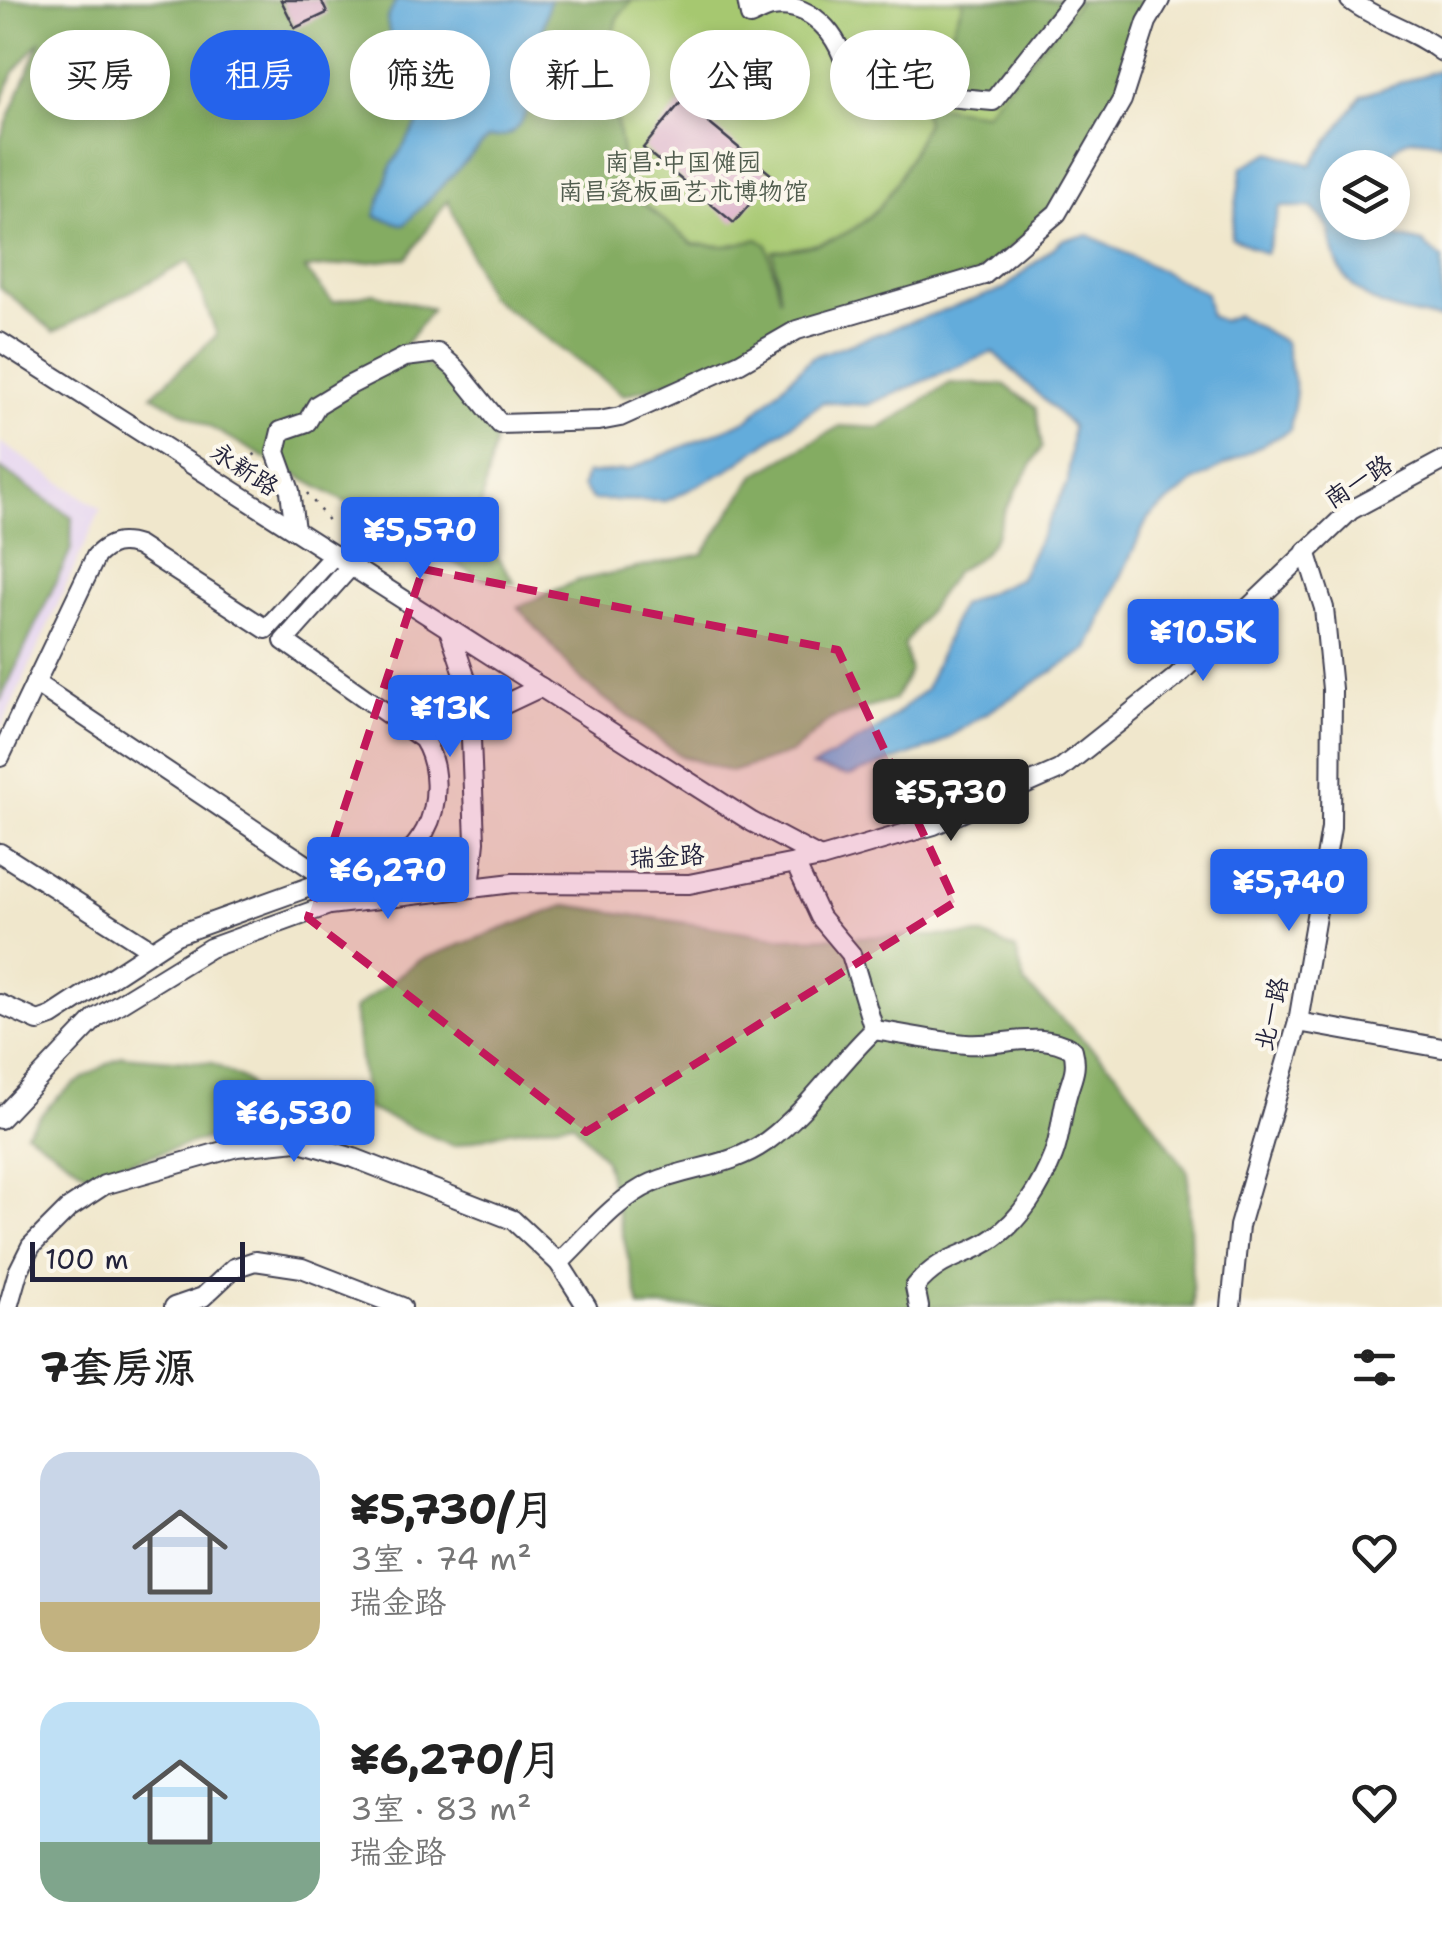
<!DOCTYPE html>
<html lang="zh">
<head>
<meta charset="utf-8">
<style>
	:root { --surface:#fff; --page:#f6f6f6; --text:#222; --muted:#767676; --accent:#2563eb }
	body { margin:0; font-family:"Shantell Sans","LXGW WenKai TC",sans-serif; background:var(--page); color:var(--text); height:100vh; display:flex; flex-direction:column; font-size:38px; white-space:nowrap }
	* { box-sizing:border-box; margin:0 }
	p { font-size:32px; color:var(--muted) }
	.icon { flex:none; width:55px; height:55px; fill:none; stroke:currentColor; stroke-width:2; stroke-linecap:round; stroke-linejoin:round }
	.map { position:relative; height:1307px; overflow:hidden }
	.panel { display:flex; flex-direction:column; background:var(--surface); flex:1 }
	.panel>* { flex:none }
	.hud { position:absolute; left:30px; top:30px; width:1382px; height:90px; display:flex; gap:20px }
	.buttons { position:absolute; left:1320px; top:150px; display:grid; gap:20px }
	.buttons a { display:grid; place-items:center; width:90px; height:90px; border-radius:50%; background:var(--surface); box-shadow:0 5px 15px #0003; font-size:50px }
	.scale { position:absolute; left:30px; bottom:25px; width:215px; box-sizing:border-box; padding-left:10px; border:5px solid #22223b; border-top:0; font-size:28px; line-height:35px; white-space:nowrap; color:#22223b; -webkit-text-stroke:8px #fbf7ec; paint-order:stroke }
	.price { position:absolute; translate:-50% -85px; padding:0 22px; border-radius:10px; background:var(--accent); color:#fff; font-size:32px; line-height:65px; filter:drop-shadow(0 2px 5px #0008) }
	.price::after { content:''; position:absolute; left:50%; top:60px; width:30px; height:22px; margin-left:-15px; background:inherit; clip-path:polygon(0 0,100% 0,50% 100%) }
	.price.on { background:#222; color:#fff }
	ul { padding:0; list-style:none }
	li { display:flex; align-items:center; gap:30px; height:250px; padding:0 40px }
	li span { display:grid; place-items:center; flex:none; width:280px; height:200px; border-radius:30px; color:#555 }
	li>.icon { margin-inline-start:auto }
	span .icon { width:120px; height:120px; fill:#fffc; stroke-width:1 }
	li b { font-size:42px }
	h2 { display:flex; justify-content:space-between; align-items:center; height:120px; padding:0 40px; font-size:42px }
	.pill { padding:0 35px; border-radius:45px; background:var(--surface); box-shadow:0 5px 15px #0003; font-size:35px; line-height:90px }
	.pill.on { background:var(--accent); color:#fff }
	.map>svg:first-child { display:block }
	.built { fill:#e4d3f1 }
	.green { fill:#a6c870; stroke:#647556; stroke-width:2.5 }
	.forest { fill:#84ac62; stroke:#53674e; stroke-width:2.5 }
	.water { fill:#64acdb; stroke:#43678b; stroke-width:2.5 }
	.building { fill:#d9abc7 }
	.lines { fill:none; stroke-linecap:round; stroke-linejoin:round }
	.minor-casing { stroke:#414051; stroke-width:22 }
	.path { stroke:#414051; stroke-width:2.5; stroke-dasharray:2.5 8; stroke-linecap:butt }
	.minor { stroke:#fff; stroke-width:18 }
	.marked { fill:#c2185b; fill-opacity:0.2; stroke:#c2185b; stroke-width:8; stroke-dasharray:20 12; stroke-linejoin:round }
	.labels { text-anchor:middle; dominant-baseline:central; stroke-width:8; stroke-linejoin:round; paint-order:stroke }
	.park-label { font-size:25px; fill:#505c4e; stroke:#fbf7ec }
	.street-label { font-size:25px; fill:#22223b; stroke:#fbf7ec }
</style>
</head>
<body>
<div class="map">
<svg width="1442" height="1307" viewBox="0 0 1442 1307">
	<rect width="100%" height="100%" fill="#fbf7ec"/>
	<filter id="ink" filterUnits="userSpaceOnUse"><feTurbulence type="fractalNoise" baseFrequency=".01" numOctaves="2"/><feDisplacementMap in="SourceGraphic" scale="20" xChannelSelector="R" yChannelSelector="G"/><feConvolveMatrix kernelMatrix="1 2 1 2 8 2 1 2 1" color-interpolation-filters="sRGB"/></filter>
	<filter id="wash" filterUnits="userSpaceOnUse"><feTurbulence type="fractalNoise" baseFrequency=".0048" numOctaves="4" result="noise"/><feDisplacementMap in="SourceGraphic" scale="40" xChannelSelector="R" yChannelSelector="G"/><feGaussianBlur stdDeviation="2.25" result="paint"/><feColorMatrix in="noise" values="0 0 0 0 0 0 0 0 0 0 0 0 0 0 0 0 0 1.4 0 .05"/><feComposite in="paint" operator="in"/></filter>
	<g filter="url(#wash)">
		<rect width="100%" height="100%" fill="#f0e7cc"/>
		<!-- built -->
		<path class="built" d="M0,442L101,509L0,731Z"/>
		<!-- green -->
		<path class="green" d="M562,0H1144L1059,195L626,373Z"/>
		<!-- forest -->
		<g class="forest">
			<path d="M0,0H632L617,18L604,74L615,109L628,191L693,244L726,246L758,239L767,245L780,299L773,251C869,244 890,203 926,122L922,107L964,0H1064L991,95L933,90L928,105L985,113L1080,0H1150L1143,12L1118,96L1054,212L978,274L817,320L686,377L624,395L487,295L448,200L407,258L305,269L333,302L373,293L432,309L403,348L451,382L495,440L477,526L515,583L482,578L152,395L217,335L189,261L54,332L0,287V139L41,40L14,72L0,106Z"/>
			<path d="M950,383L1005,385L1036,408L1042,447L1005,510L996,536L982,555L955,572L904,645L910,671L894,700L831,719L792,753L731,772L681,756L584,683L518,607L576,581L703,554L755,475L840,426L881,428Z"/>
			<path d="M0,468L72,517L71,550L0,701Z"/>
			<path d="M567,905L785,938L983,935L1016,950L1025,984L1116,1071L1188,1172L1193,1307H640L605,1160L573,1122L508,1131L454,1146L366,1108L354,1009L419,960Z"/>
			<path d="M122,1056L212,1063L248,1082L258,1102L215,1136L89,1175L26,1132C59,1091 76,1081 122,1056Z"/>
		</g>
		<!-- water -->
		<g class="water">
			<path d="M396,0H550C539,31 536,107 517,128C509,137 499,137 488,138L404,225L375,216L391,166L425,112L430,93L390,36L387,20Z"/>
			<path d="M1439,70L1442,143C1409,134 1399,137 1383,167L1338,168V222L1379,223L1394,236L1423,243L1442,259V319C1401,313 1355,306 1337,262C1326,232 1339,233 1311,207H1280L1266,254L1231,237L1242,167L1271,152L1311,165L1362,95Z"/>
			<path d="M1089,235L1206,293L1210,316L1222,321L1237,315L1285,342L1296,392L1290,430L1194,482L1148,518L1088,649L933,747L849,776L812,767L880,728L926,689L960,605L1020,578L1068,482L1072,426L993,352L867,405L823,402L725,472L666,501L593,500L582,487L586,474L628,470L749,419L812,357L1004,289L1064,239Z"/>
		</g>
		<g id="blocks">
			<!-- building -->
			<g class="building">
				<path d="M281,0H321L327,13L295,28Z"/>
				<path d="M682,101L773,176L734,223L643,148Z"/>
			</g>
		</g>
	</g>
	<g filter="url(#ink)">
		<use href="#blocks" fill-opacity="0" stroke="#414051" stroke-width="2.5"/>
		<g class="lines">
			<!-- minor casing -->
			<g class="minor-casing">
				<g id="minor">
					<path d="M747,0L750,16C757,13 765,8 772,7C815,0 847,45 848,83L858,89L993,101L1073,0"/>
					<path d="M1350,0C1379,22 1413,29 1442,52"/>
					<path d="M0,342L752,822L820,858"/>
					<path d="M295,530L290,491L276,452L281,431L307,422L317,405L350,385L405,357L438,353L455,368L500,424L599,421L620,417L740,363L797,330L984,275L1057,213L1122,100L1147,22L1160,0"/>
					<path d="M449,629L469,688L475,841L470,888"/>
					<path d="M35,683L329,880"/>
					<path d="M471,720L541,687"/>
					<path d="M0,757L96,556C109,543 120,540 138,546L266,629L334,555"/>
					<path d="M0,853L152,950"/>
					<path d="M0,1004L38,1021L52,1016L176,935L329,880L395,869C405,857 418,845 425,831C440,804 439,764 423,739L284,641L351,566"/>
					<path d="M1298,1022L1442,1048"/>
					<path d="M874,1030C904,1034 936,1042 966,1044C1003,1047 1039,1029 1073,1050C1078,1069 1072,1077 1067,1095C1061,1115 1061,1137 1053,1156C1041,1187 1021,1219 994,1238C966,1258 942,1254 915,1287L919,1307"/>
					<path d="M0,1119L96,1018L210,948L329,905L513,883L689,884L821,858L934,825L1059,770L1176,677L1351,510L1442,461"/>
					<path d="M559,1263C588,1235 616,1199 652,1183C691,1166 729,1168 767,1141C809,1110 836,1066 874,1030L851,954L820,917L795,863"/>
					<path d="M8,1307L18,1272L31,1246L69,1208L104,1185L237,1147L297,1141L354,1158L513,1220L559,1263L587,1307"/>
					<path d="M174,1307L203,1297L234,1268L255,1261L302,1268L402,1307"/>
					<path d="M1231,1307L1239,1226L1298,1022L1331,828L1332,689L1324,608L1306,551"/>
				</g>
			</g>
			<!-- path -->
			<g class="path">
				<path d="M236,467L260,451"/>
				<path d="M307,493L332,526"/>
			</g>
			<!-- minor -->
			<use href="#minor" class="minor"/>
		</g>
	</g>
	<!-- marked area -->
	<path class="marked" d="M423,569L838,650L955,902L586,1132L308,918Z"/>
	<g class="labels">
		<!-- park labels -->
		<g class="park-label">
			<text x="683" y="162">南昌·中国傩园<tspan x="683" dy="29">南昌瓷板画艺术博物馆</tspan></text>
		</g>
		<!-- street labels -->
		<g class="street-label">
			<text transform="translate(245 469) rotate(33)">永新路</text>
			<text transform="translate(1358 481) rotate(-33)">南一路</text>
			<text transform="translate(667 856) rotate(-3)">瑞金路</text>
			<text transform="translate(1271 1014) rotate(-77)">北一路</text>
		</g>
	</g>
</svg>
<div class="buttons">
<a><svg class="icon" aria-label="layers" viewBox="0 0 24 24"><path d="M12 4l9 5-9 5-9-5zM3 14l9 5 9-5"/></svg></a>
</div>
<div class="scale">100 m</div>
<b class="price" style="left:420px;top:582px">¥5,570</b>
<b class="price" style="left:1203px;top:684px">¥10.5K</b>
<b class="price" style="left:450px;top:760px">¥13K</b>
<b class="price on" style="left:951px;top:844px">¥5,730</b>
<b class="price" style="left:388px;top:922px">¥6,270</b>
<b class="price" style="left:1289px;top:934px">¥5,740</b>
<b class="price" style="left:294px;top:1165px">¥6,530</b>
<div class="hud">
<a class="pill">买房</a>
<a class="pill on">租房</a>
<a class="pill">筛选</a>
<a class="pill">新上</a>
<a class="pill">公寓</a>
<a class="pill">住宅</a>
</div>
</div>
<section class="panel">
<h2>7套房源<svg class="icon" aria-label="filters" viewBox="0 0 24 24"><path d="M4 7h16M4 17h16"/><circle cx="9" cy="7" r="2"/><circle cx="15" cy="17" r="2"/></svg></h2>
<ul>
<li><span style="background:linear-gradient(#c9d6e8 75%,#c2b280 0)"><svg class="icon" aria-label="home" viewBox="0 0 24 24"><path d="M3 11l9-7 9 7M6 9v11h12V9"/></svg></span><div><b>¥5,730/月</b><p>3室 · 74 m²</p><p>瑞金路</p></div><svg class="icon" aria-label="heart" viewBox="0 0 24 24"><path d="M12 20l-8-8c-3-5 5-10 8-4 3-6 11-1 8 4z"/></svg></li>
<li><span style="background:linear-gradient(#bfe0f5 70%,#7fa58c 0)"><svg class="icon" aria-label="home" viewBox="0 0 24 24"><path d="M3 11l9-7 9 7M6 9v11h12V9"/></svg></span><div><b>¥6,270/月</b><p>3室 · 83 m²</p><p>瑞金路</p></div><svg class="icon" aria-label="heart" viewBox="0 0 24 24"><path d="M12 20l-8-8c-3-5 5-10 8-4 3-6 11-1 8 4z"/></svg></li>
</ul>
</section>
</body>
</html>
